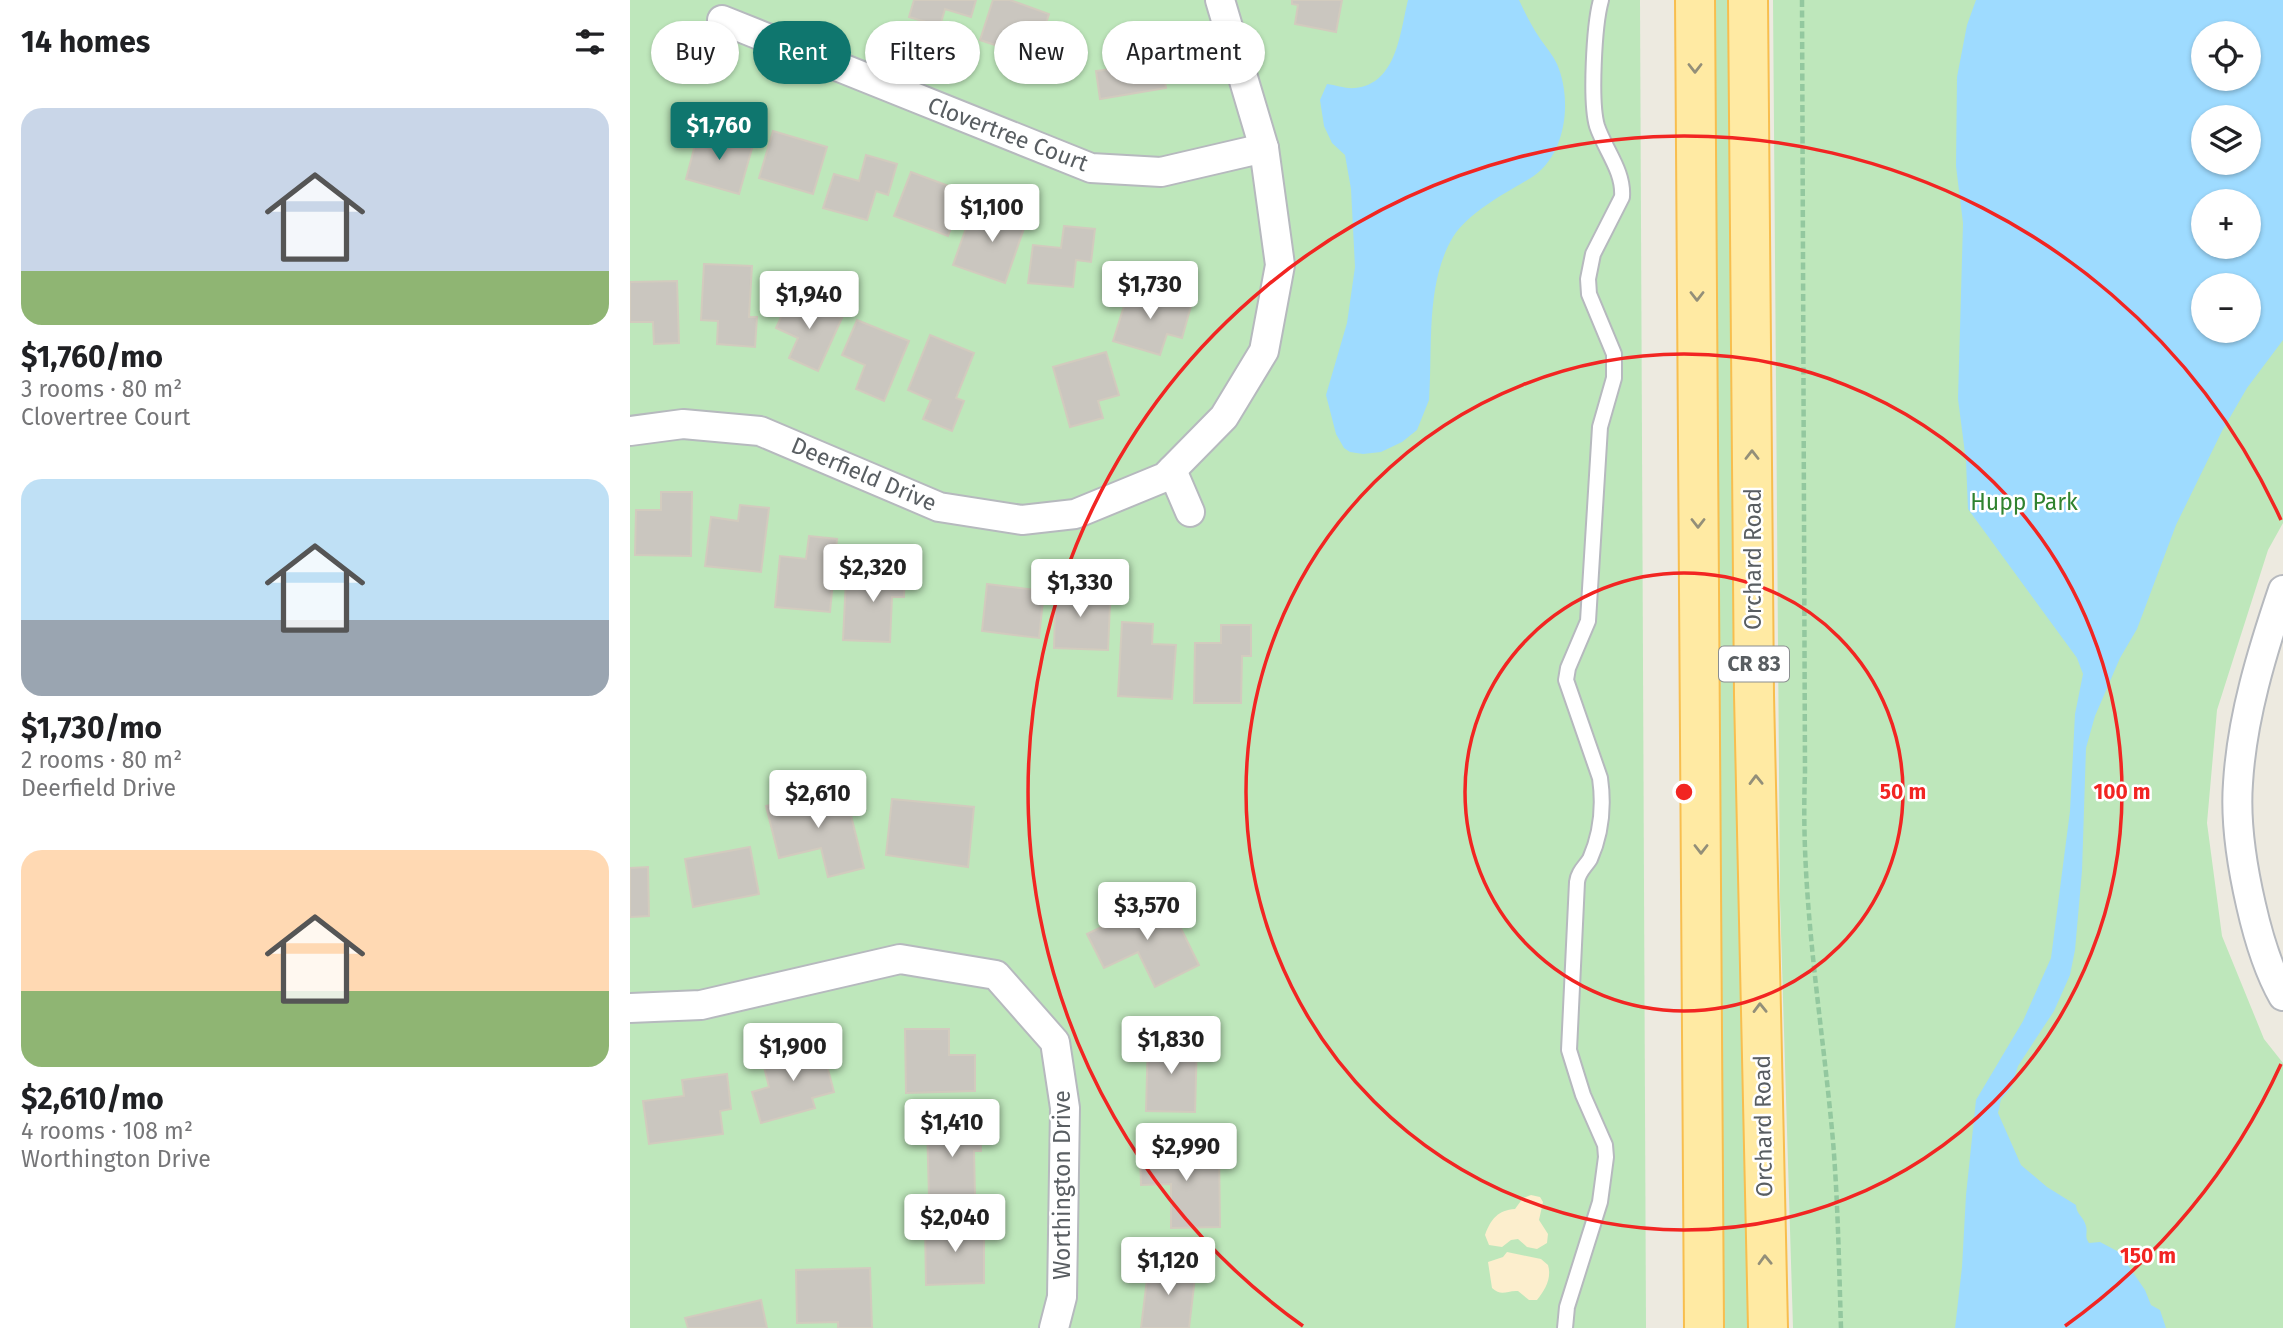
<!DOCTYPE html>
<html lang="en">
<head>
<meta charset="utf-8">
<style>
	:root { --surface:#fff; --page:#f2f2f2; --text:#202124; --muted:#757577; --accent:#0f766e }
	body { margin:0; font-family:"Fira Sans",sans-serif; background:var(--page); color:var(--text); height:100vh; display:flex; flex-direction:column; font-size:26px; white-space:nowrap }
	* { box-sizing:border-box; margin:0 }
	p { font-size:23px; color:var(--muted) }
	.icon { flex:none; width:38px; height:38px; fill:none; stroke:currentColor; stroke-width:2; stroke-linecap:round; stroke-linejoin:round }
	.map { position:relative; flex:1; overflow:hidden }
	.details { display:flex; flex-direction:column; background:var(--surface); width:630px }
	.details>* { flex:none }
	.hud { position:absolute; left:21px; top:21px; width:665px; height:63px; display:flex; gap:14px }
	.tools { position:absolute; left:1561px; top:21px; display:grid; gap:14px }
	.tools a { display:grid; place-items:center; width:70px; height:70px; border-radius:50%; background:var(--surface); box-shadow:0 2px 5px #0004; font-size:35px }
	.price { position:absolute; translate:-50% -60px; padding:0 16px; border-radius:7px; background:#fff; color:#222; font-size:23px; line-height:46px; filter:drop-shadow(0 2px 4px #0008) }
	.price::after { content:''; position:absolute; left:50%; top:42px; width:21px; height:16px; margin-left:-10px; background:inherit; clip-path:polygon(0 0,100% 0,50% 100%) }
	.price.selected { background:var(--accent); color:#fff }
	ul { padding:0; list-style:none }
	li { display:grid; align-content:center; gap:14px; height:371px; padding:0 21px }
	li span { display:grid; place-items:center; height:217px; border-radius:21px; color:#555 }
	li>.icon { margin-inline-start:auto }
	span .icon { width:126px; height:126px; fill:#fffc; stroke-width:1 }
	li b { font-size:30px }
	h2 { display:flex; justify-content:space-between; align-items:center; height:84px; padding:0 21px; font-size:30px }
	.tag { padding:0 24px; border-radius:32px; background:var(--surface); box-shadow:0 2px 5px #0004; font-size:24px; line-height:63px }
	.tag.selected { background:var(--accent); color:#fff }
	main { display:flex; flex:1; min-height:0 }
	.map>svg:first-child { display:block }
	.green { fill:#bee7bb; fill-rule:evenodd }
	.sand { fill:#fceecd }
	.water { fill:#9edbff; fill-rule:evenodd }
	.building { fill:#cac6bf; stroke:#d2cbbe; stroke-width:2 }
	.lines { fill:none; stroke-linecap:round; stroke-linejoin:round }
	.service-casing { stroke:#b6b9be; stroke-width:18 }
	.minor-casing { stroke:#b6b9be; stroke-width:32 }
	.primary-casing { stroke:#f8be4e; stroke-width:42 }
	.path { stroke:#93c89f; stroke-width:4.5; stroke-dasharray:7 3.5; stroke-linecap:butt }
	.service { stroke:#fff; stroke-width:14 }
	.minor { stroke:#fff; stroke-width:28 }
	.primary { stroke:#ffeaa3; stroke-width:38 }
	.oneway { stroke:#938f79 }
	.ring { fill:none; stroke:#f22522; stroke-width:3.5 }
	.labels { text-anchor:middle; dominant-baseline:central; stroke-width:5; stroke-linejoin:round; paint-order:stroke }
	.shield { fill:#fff; stroke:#8b8e91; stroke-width:2 }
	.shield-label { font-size:21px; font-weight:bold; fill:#595e62 }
	.street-label { font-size:23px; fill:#595e62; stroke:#fff }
	.park-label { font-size:23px; fill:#30832f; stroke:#fff }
	.centre { fill:#f22522; stroke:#fff; stroke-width:3.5 }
	.ring-label { font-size:21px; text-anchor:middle; font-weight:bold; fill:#f22522; stroke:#fff; stroke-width:5; stroke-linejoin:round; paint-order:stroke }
</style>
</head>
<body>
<main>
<section class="details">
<h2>14 homes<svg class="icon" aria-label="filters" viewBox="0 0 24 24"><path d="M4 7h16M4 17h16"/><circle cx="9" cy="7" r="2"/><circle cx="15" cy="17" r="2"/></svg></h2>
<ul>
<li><span style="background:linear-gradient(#c9d6e8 75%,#8fb573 0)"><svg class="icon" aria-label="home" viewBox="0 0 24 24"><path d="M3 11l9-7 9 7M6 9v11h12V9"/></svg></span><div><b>$1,760/mo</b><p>3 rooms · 80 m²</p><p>Clovertree Court</p></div></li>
<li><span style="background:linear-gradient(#bfe0f5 65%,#9aa5b1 0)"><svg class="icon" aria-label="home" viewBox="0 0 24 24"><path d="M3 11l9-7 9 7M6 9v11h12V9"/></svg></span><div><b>$1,730/mo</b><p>2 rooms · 80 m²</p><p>Deerfield Drive</p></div></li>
<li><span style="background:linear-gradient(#ffd9b3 65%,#8fb573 0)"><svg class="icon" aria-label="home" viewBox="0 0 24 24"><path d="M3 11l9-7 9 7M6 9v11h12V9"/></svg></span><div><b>$2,610/mo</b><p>4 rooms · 108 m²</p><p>Worthington Drive</p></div></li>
</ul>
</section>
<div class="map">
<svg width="1653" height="1328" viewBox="0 0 1653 1328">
	<rect width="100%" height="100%" fill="#edeae0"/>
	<!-- green -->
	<g class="green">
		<path d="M0,0H1010L1016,1328H0Z"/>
		<path d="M1082,0H1102L1108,854L1121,1328H1094Z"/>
		<path d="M1143,0H1653V523L1638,550L1587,710L1577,823L1592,936L1634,1039L1653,1063V1328H1163L1150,900ZM1573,33H1619V79H1573ZM1573,117H1619V163H1573ZM1573,201H1619V247H1573ZM1573,285H1619V331H1573Z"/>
	</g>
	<!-- sand -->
	<g class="sand">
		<path d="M901,1195L910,1197L913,1202L909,1220L918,1234L917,1243L907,1249L897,1247L888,1239L881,1240L872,1247L859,1245L855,1235C861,1219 868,1210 885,1209L893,1198Z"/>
		<path d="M877,1252L911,1259L918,1265C922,1278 915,1290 907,1300H899L888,1291C877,1290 872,1297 862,1288L858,1262L873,1257Z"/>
	</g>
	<!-- water -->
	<g class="water">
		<path d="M778,0H889C895,13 901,25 909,37C915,46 923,55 927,64C943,101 936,158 899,179C875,193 838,213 823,237C795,284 803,347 799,400L787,430L772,442L751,452L733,454L720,452L714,448L706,434L696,395L717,323L725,267L721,189L715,155L702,143L694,126L690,100L697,84C706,85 716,89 725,88C767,84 770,32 778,0Z"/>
		<path d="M1346,0H1653V340L1617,388L1592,431L1546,525L1507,629L1490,658L1465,716L1456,748L1452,871L1445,950L1440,975L1424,1011L1388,1066L1381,1088L1371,1099L1368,1113L1391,1165L1417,1187L1446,1205C1446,1214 1454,1217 1456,1226C1458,1234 1454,1236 1459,1243L1470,1242L1489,1252L1515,1290L1521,1305L1530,1310L1536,1328H1325L1332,1267L1336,1195L1346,1100L1393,1021L1421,958L1440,811L1445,714L1453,674L1447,658L1338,509L1336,461L1328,399L1333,223L1326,166L1327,77L1337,25ZM1573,33H1619V79H1573ZM1573,117H1619V163H1573ZM1573,201H1619V247H1573ZM1573,285H1619V331H1573Z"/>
	</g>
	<!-- building -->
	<g class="building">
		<path d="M284,0H346L341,17L315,9L310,26L279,17Z"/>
		<path d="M363,0H380L419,14L404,58L350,40Z"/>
		<path d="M662,0H712L706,32L665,24L668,5L662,4Z"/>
		<path d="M526,31L536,88L470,99L466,71L480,69L475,40Z"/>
		<path d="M69,130L123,145L109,194L56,179Z"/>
		<path d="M143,131L197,147L183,194L129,178Z"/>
		<path d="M236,155L267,164L258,195L246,191L237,220L193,208L204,174L229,181Z"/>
		<path d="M281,172L335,192L318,236L264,216Z"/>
		<path d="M372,205L399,214L375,283L323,265L341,214L366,222Z"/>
		<path d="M434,226L465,229L461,262L446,260L443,287L398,283L403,245L431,248Z"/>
		<path d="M74,264L122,266L119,317H127L125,347L87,344L88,321L71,320Z"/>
		<path d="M47,281L49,343L24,344L23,322H0V282Z"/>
		<path d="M500,287L561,306L552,338L537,334L530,355L483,341Z"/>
		<path d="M161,295L212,318L188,371L159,358L168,338L146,328Z"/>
		<path d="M227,320L279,341L254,401L226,389L235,365L212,355Z"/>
		<path d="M300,335L344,353L326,398L334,401L322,431L293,419L301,400L278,390Z"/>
		<path d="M476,352L489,395L468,401L473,418L440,427L423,367Z"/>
		<path d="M31,492H62L61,556L5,555L6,510H31Z"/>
		<path d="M110,505L139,508L131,572L75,566L81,517L108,521Z"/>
		<path d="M179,536L207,539L200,612L145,607L150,556L176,559Z"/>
		<path d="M244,563L275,565L274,597H262L260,642L213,640L216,579L244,581Z"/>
		<path d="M426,582L457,583L456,603L480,604L478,650L424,648Z"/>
		<path d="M357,584L414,591L409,638L352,631Z"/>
		<path d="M492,622L523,624L522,644L546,645L542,699L488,696Z"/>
		<path d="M591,625H621V656H612L611,703H564L565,643H591Z"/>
		<path d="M214,787L234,868L198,877L191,848L149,858L136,806Z"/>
		<path d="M262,799L344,807L338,867L256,855Z"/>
		<path d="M120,847L129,894L63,907L55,859Z"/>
		<path d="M18,867L19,916L0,917V868Z"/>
		<path d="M535,896L569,965L525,987L508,952L474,968L457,934Z"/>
		<path d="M275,1029H319V1055H345V1091L276,1093Z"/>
		<path d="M518,1039L567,1041L565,1112L516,1111Z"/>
		<path d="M191,1043L204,1092L182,1098L185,1108L131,1123L122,1092L139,1087L132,1059Z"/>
		<path d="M97,1074L101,1109L90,1111L93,1134L19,1144L13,1101L54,1096L52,1080Z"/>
		<path d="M350,1124L351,1151H344L345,1195L299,1196L297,1125Z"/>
		<path d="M589,1147L590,1227L541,1228V1184L511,1185L510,1148Z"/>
		<path d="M354,1224V1283L296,1285L295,1225Z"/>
		<path d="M519,1263L566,1269L559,1328H511Z"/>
		<path d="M240,1268L242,1328H208V1322L167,1323L166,1270Z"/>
		<path d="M131,1300L137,1328H58L55,1318Z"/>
	</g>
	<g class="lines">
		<!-- service casing -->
		<g class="service-casing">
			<path id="service" d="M935,1328L937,1307L970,1202L976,1157L975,1145L953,1095L939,1050L947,882C948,872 955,867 960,859C972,832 974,806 970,778L936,680L938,668L958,621L970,427L984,378V354L959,294L958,279L963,254L992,197C994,171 975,150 967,126C960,102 964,25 971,0"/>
		</g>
		<!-- minor casing -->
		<g class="minor-casing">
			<g id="minor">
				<path d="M92,20L461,168L531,172L634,148"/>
				<path d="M0,431L53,424L130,431L309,507L392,520L445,514L535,477L594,417L634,351L650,265L634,148L590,0"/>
				<path d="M542,470L560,512"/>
				<path d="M1653,590C1632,652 1612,717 1608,783C1605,823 1612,866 1621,905C1628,936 1637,968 1653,996"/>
				<path d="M0,1008L71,1005L270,959L366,975L425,1042L435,1108L432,1297L424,1328"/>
			</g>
		</g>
		<!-- primary casing -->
		<g class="primary-casing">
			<g id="primary">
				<path d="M1065,0L1074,1328"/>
				<path d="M1118,0L1124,695L1138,1328"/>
			</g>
		</g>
		<!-- path -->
		<path class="path" d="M1172,0L1175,773C1170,897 1192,1018 1203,1141C1208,1203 1209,1266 1211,1328"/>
		<!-- service -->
		<use href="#service" class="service"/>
		<!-- minor -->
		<use href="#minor" class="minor"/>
		<!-- primary -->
		<use href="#primary" class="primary"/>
	</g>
	<!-- one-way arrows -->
	<defs><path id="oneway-chevron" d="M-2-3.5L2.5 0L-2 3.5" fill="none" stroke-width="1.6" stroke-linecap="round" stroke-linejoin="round" transform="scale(1.75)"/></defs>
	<g class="oneway">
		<use href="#oneway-chevron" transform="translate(1065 68) rotate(90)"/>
		<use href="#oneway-chevron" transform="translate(1067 296) rotate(90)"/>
		<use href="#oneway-chevron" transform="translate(1122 455) rotate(-90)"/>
		<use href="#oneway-chevron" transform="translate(1068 523) rotate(90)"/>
		<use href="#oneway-chevron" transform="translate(1126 780) rotate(-91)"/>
		<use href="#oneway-chevron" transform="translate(1071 849) rotate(90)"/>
		<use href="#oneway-chevron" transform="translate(1130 1008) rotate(-91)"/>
		<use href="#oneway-chevron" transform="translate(1135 1260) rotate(-92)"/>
	</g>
	<!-- distance rings -->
	<g class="ring">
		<circle cx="1054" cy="792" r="219"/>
		<circle cx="1054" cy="792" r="438"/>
		<path d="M1651 1064A656 656 0 0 1 1435 1326M673 1326A656 656 0 1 1 1651 520"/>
	</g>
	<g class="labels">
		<!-- shield labels -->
		<rect class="shield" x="1089" y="646.5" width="70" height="35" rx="5"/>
		<g class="shield-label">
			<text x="1124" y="664">CR 83</text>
		</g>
		<!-- street labels -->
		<g class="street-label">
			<text transform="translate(378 134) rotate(21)">Clovertree Court</text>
			<text transform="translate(234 474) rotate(23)">Deerfield Drive</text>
			<text transform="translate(1123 559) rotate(-90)">Orchard Road</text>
			<text transform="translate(1133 1126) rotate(-91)">Orchard Road</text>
			<text transform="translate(432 1185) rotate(-90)">Worthington Drive</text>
		</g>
		<!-- park labels -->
		<g class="park-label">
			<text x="1394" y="502">Hupp Park</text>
		</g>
	</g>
	<circle cx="1054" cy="792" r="10" class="centre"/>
	<g class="ring-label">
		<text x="1273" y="799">50 m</text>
		<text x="1492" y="799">100 m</text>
		<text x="1518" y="1263">150 m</text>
	</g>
</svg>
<div class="tools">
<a><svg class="icon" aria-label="locate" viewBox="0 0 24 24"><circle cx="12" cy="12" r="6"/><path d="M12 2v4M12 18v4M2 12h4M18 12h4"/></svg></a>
<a><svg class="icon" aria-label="layers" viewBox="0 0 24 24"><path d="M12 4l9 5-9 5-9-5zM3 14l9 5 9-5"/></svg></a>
<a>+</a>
<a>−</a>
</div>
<b class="price selected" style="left:89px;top:162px">$1,760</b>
<b class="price" style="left:362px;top:244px">$1,100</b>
<b class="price" style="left:520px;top:321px">$1,730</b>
<b class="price" style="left:179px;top:331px">$1,940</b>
<b class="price" style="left:243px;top:604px">$2,320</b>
<b class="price" style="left:450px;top:619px">$1,330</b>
<b class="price" style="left:188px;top:830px">$2,610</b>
<b class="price" style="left:517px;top:942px">$3,570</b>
<b class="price" style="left:541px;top:1076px">$1,830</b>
<b class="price" style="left:163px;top:1083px">$1,900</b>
<b class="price" style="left:322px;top:1159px">$1,410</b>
<b class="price" style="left:556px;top:1183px">$2,990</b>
<b class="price" style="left:325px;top:1254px">$2,040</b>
<b class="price" style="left:538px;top:1297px">$1,120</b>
<div class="hud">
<a class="tag">Buy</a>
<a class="tag selected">Rent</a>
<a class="tag">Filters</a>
<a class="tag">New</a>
<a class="tag">Apartment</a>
</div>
</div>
</main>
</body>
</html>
